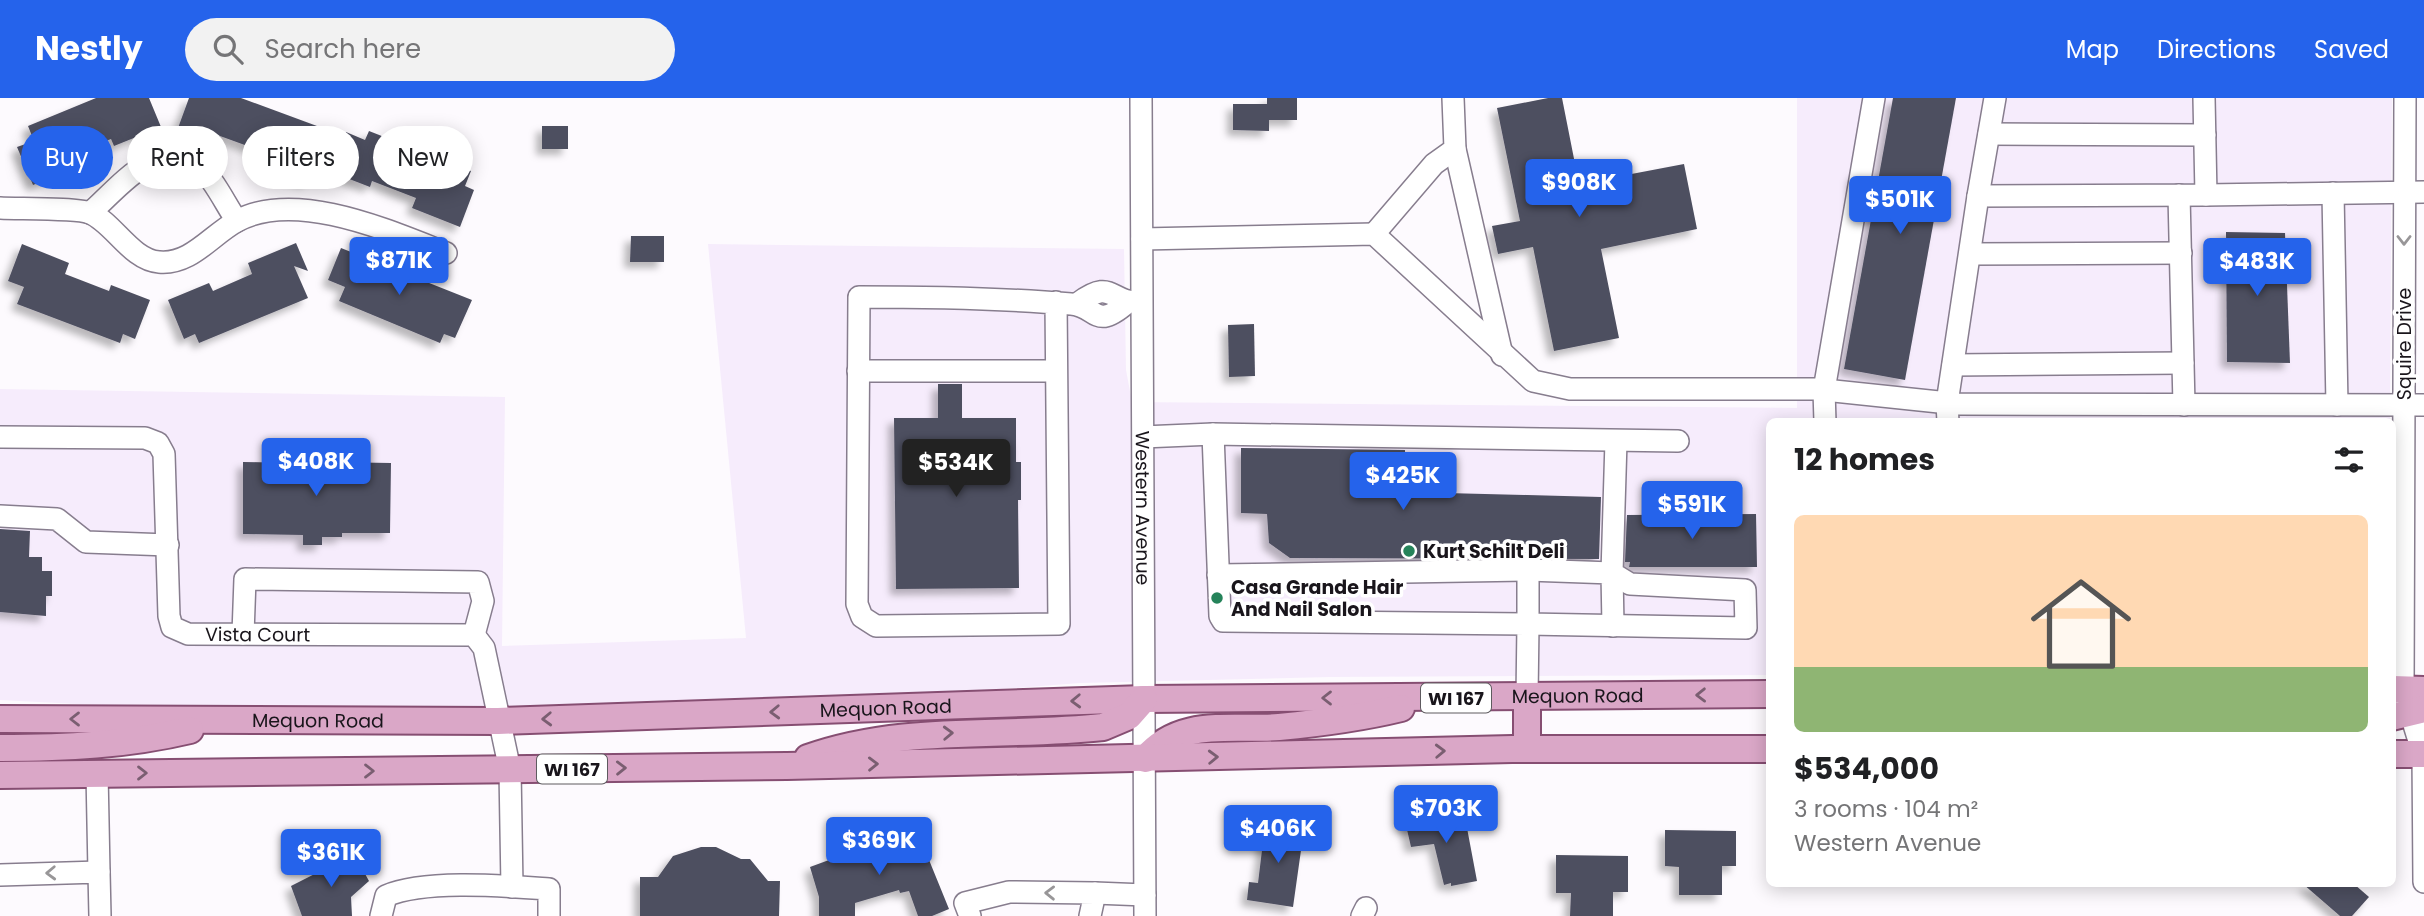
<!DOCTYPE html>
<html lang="en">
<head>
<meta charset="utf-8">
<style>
	:root { --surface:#fff; --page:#f2f2f2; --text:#202124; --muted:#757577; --accent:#2563eb }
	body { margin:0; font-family:Poppins,sans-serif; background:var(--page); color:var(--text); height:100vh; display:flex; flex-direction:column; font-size:26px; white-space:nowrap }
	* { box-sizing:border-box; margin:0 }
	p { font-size:23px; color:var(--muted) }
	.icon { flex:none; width:38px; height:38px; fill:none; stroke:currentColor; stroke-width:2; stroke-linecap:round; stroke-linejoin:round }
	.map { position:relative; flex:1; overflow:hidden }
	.sheet { position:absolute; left:1766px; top:320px; width:630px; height:469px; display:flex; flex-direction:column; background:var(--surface); border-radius:10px; box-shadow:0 4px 18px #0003 }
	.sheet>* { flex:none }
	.banner { position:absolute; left:21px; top:28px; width:665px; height:63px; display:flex; gap:14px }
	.price { position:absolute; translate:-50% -60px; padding:0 16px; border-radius:7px; background:var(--accent); color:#fff; font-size:23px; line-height:46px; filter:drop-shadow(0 2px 4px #0008) }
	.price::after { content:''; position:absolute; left:50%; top:42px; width:21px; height:16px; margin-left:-10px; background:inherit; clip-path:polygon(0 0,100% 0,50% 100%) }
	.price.active { background:#222; color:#fff }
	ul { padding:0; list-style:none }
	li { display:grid; align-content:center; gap:14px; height:371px; padding:0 28px }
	li span { display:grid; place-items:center; height:217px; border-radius:10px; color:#555 }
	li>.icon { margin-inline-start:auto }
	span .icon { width:126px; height:126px; fill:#fffc; stroke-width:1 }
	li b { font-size:30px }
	h2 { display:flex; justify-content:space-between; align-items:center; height:84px; padding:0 28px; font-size:30px }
	.chip { padding:0 24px; border-radius:32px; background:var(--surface); box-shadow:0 4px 18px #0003; font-size:24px; line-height:63px }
	.chip.active { background:var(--accent); color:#fff }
	header { display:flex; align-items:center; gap:42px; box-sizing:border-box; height:98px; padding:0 35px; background:var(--accent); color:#fff }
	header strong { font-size:33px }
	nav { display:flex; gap:38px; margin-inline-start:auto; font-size:24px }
	.search { width:490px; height:63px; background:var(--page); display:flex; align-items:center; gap:18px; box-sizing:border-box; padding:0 24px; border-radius:38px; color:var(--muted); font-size:26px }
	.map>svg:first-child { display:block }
	.built { fill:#f6ecfc }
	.building { fill:#4e4f60; filter:url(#shadow) }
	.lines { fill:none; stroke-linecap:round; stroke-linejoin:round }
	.minor-casing { stroke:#877d8e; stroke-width:24 }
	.major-casing { stroke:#864e72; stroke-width:30 }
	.minor { stroke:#fff; stroke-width:21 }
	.major { stroke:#daa7c7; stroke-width:26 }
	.oneway { stroke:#989698 }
	.oneway2 { stroke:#7a5e71 }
	.poi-dot { fill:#25835a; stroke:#fff; stroke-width:2.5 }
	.labels { text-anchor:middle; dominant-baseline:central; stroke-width:7; stroke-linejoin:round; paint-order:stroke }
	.shield { fill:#fff; stroke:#5e5b5f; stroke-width:2 }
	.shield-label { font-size:18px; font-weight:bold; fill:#19151b }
	.street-label { font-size:19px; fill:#19151b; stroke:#fff }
	.poi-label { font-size:19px; font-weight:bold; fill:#19151b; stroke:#fff; text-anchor:start }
</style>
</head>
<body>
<header>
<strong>Nestly</strong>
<div class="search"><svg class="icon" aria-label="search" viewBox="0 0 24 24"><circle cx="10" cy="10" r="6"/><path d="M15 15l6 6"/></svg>Search here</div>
<nav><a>Map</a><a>Directions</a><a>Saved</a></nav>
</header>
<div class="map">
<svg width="2424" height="818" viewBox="0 0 2424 818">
	<defs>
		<filter id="shadow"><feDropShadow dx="-6" dy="6" stdDeviation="3.5" flood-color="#0004"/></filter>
	</defs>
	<rect width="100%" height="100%" fill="#fdfafe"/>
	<!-- built -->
	<path class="built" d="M1797,0H2392L2390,324H1769V577L1330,579L1080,585L912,598L567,609L193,612L0,602V291L505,299L502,548L746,540L708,146L1124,151L1126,272L1132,304L1797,310Z"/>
	<!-- building -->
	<g class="building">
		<path d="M96,0H149L161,29L114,48L111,41L71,57L76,69L33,87L17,49L34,43L28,28Z"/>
		<path d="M189,0H241L344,38L346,34L365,42L369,33L471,73L465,88L474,92L460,129L412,110L416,100L372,83L370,89L313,67L307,84L259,67L264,54L220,38L218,44L178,30Z"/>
		<path d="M1267,0H1297V22H1269V33L1233,32V6H1267Z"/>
		<path d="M1548,0H1562L1579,86L1684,66L1697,131L1601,151L1619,240L1554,253L1533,149L1498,156L1492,128L1520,123L1497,10Z"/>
		<path d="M1893,0H1956L1905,282L1844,271Z"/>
		<rect x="542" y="28" width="26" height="23"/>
		<path d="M2226,134L2285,135L2290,265L2227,264Z"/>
		<path d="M631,138H664V164H630Z"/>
		<path d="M296,145L308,173L294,168L308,200L199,245L195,236L184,241L168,202L209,185L213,193L252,176L248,165Z"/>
		<path d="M22,146L69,165L65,176L109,193L111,187L150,202L135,241L123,236L120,245L17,206L24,189L8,183Z"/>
		<path d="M341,150L472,202L455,240L444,236L440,245L339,203L345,189L328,182Z"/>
		<path d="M1254,226L1255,278L1229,279L1228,227Z"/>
		<path d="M938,286H962V320H1016V364H1021V402H1018L1019,490L896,491L894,320H938Z"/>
		<path d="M1241,350L1405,352L1406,394L1601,399L1599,461L1290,460L1269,445L1267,416L1241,415Z"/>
		<path d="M295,359H330V364L391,365L390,435H342V439H322V447H303V437L243,436V364L295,365Z"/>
		<path d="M1756,416L1757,469H1629L1630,464H1625L1627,417Z"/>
		<path d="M0,431L30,433L29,459H42V473H52V498H46V518L0,514Z"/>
		<path d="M1455,714H1464L1477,783L1451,788V785L1444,787L1434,746L1411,749L1405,723Z"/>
		<path d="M1261,725L1304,731L1293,809L1247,802L1249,784L1258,785L1263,744L1258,743Z"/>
		<path d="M916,730L949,811L932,818H918L909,793L900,795L899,792L855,805V818H819V799L810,769Z"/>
		<path d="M1665,732L1736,733V768H1722V797H1679V769L1665,768Z"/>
		<path d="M701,749H716L741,761H750L768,783H780L779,818H640V779H658L673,758Z"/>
		<path d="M354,756L369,783L351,799L352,818H302L291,788Z"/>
		<path d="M1556,757L1628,758V794H1613V818H1570L1571,795H1556Z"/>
		<path d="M2303,786H2354L2369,799L2352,818H2340Z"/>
	</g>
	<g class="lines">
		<!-- minor casing -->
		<g class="minor-casing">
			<g id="minor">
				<path id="s1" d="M1141,0L1145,818"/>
				<path d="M2405,0L2403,591L2423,656L2424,784"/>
				<path d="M1989,36L2205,37"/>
				<path d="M1455,51L1502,257"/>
				<path d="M2333,95L2337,307"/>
				<path d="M2179,97L2184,307"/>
				<path d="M2206,97L2424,94"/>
				<path d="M1978,98L1995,0"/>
				<path d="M0,110C18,111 78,110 90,115C113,124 131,162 159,164C191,167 211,137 237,123C296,91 389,133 446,155"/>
				<path d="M90,115C117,92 155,40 195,66C212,76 225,106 237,123"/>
				<path d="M1374,136L1434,66L1455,51L1453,0"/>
				<path d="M1142,141L1374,136L1533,283L1570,291H1815L1958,306L2424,307"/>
				<path d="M1970,156L2181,155"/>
				<path d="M1056,204L1059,526L876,528L862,519L857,506L859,199C930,199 1000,200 1071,206C1098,208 1094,234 1128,204"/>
				<path d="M1077,206C1113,179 1108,205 1140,204"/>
				<path d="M1953,267L2183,265"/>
				<path d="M858,273H1055"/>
				<path d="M1825,324L1824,292L1874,0"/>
				<path d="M1948,324L1947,305L1978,98L2206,97L2204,0"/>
				<path id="s2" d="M0,339L145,340L158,345L164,356L169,518L172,529L188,536L474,537L484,550L510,672L512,789"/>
				<path d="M1143,339L1213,336"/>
				<path d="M0,418L57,421L86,444L168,447"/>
				<path d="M1528,472V526L1746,530L1745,492L1630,486L1612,475L1616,343"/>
				<path d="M1218,477L1528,472L1612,475L1613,528"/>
				<path d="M243,536L245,481L478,484L483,503L474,537"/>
				<path d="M1527,599L1528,526L1223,523L1220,518L1213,336L1678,343"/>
				<path d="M97,675L99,774"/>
				<path d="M0,777L99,774L100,818"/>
				<path d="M1095,795L1145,797"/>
				<path d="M381,818L386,798C424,781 506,788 549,791V818"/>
				<path d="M970,818L965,805L1009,794L1095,795L1090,818"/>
				<path d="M1362,818L1366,810"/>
			</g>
		</g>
		<!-- major casing -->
		<g class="major-casing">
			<g id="major">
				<path d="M2392,591L2424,592"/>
				<path d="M1527,599V651"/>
				<path d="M2392,619L2424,611"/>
				<path id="s3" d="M0,621L498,623L1144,601L1769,596"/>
				<path d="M0,650C65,650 127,647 190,632"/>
				<path d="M2392,656H2424"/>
				<path d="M808,660C904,626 1004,640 1103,629L1129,618L1144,601"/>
				<path d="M1145,661C1181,619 1229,633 1279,629C1321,625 1360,620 1401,610"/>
				<path d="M0,677L787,668L1512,651H1769"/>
			</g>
		</g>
		<!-- minor -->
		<use href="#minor" class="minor"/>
		<!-- major -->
		<use href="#major" class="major"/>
	</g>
	<!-- one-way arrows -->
	<defs><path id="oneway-chevron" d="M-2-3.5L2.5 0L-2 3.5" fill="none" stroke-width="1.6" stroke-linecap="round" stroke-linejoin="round" transform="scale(1.75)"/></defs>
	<g class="oneway">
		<use href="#oneway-chevron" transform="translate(2404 142) rotate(90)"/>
		<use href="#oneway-chevron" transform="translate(51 775) rotate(178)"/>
		<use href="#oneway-chevron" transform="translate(1050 795) rotate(-179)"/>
	</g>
	<g class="oneway2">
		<use href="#oneway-chevron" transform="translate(1701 597) rotate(179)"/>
		<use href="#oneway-chevron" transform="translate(1327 600) rotate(180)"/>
		<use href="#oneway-chevron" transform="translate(1076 603) rotate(178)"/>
		<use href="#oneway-chevron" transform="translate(775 614) rotate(178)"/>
		<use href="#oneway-chevron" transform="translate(75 621) rotate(-180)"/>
		<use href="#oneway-chevron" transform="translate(547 621) rotate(178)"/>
		<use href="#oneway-chevron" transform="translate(948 635) rotate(-2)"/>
		<use href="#oneway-chevron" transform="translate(1440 653) rotate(-2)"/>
		<use href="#oneway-chevron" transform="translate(1213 659) rotate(-2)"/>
		<use href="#oneway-chevron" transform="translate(873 666) rotate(-1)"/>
		<use href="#oneway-chevron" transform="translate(621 670) rotate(-1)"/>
		<use href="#oneway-chevron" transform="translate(369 673)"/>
		<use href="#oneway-chevron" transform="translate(142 675)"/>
	</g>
	<!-- markers -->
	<g class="poi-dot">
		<circle cx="1409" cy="453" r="7"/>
		<circle cx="1217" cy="500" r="7"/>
	</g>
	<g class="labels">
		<!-- shield labels -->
		<g class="shield">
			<rect x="1421" y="585.5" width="70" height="29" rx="5"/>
			<rect x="537" y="656.5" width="70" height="29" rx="5"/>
		</g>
		<g class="shield-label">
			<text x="1456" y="600">WI 167</text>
			<text x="572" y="671">WI 167</text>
		</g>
		<!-- street labels -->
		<g class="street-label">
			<text transform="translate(2404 246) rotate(-90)">Squire Drive</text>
			<text stroke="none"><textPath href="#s1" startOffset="410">Western Avenue</textPath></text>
			<text stroke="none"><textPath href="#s2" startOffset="432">Vista Court</textPath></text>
			<text stroke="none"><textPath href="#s3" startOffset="1578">Mequon Road</textPath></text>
			<text stroke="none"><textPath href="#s3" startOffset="886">Mequon Road</textPath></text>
			<text stroke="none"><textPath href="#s3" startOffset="318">Mequon Road</textPath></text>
		</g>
		<!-- poi labels -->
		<g class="poi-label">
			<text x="1423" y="453">Kurt Schilt Deli</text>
			<text x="1231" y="489">Casa Grande Hair<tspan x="1231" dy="22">And Nail Salon</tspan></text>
		</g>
	</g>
</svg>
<b class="price" style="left:1579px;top:121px">$908K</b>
<b class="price" style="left:1900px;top:138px">$501K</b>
<b class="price" style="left:399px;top:199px">$871K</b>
<b class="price" style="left:2257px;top:200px">$483K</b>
<b class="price" style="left:316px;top:400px">$408K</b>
<b class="price active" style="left:956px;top:401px">$534K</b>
<b class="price" style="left:1403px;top:414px">$425K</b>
<b class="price" style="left:1692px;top:443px">$591K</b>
<b class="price" style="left:1446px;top:747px">$703K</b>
<b class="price" style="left:1278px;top:767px">$406K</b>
<b class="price" style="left:879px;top:779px">$369K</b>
<b class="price" style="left:331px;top:791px">$361K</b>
<div class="banner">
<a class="chip active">Buy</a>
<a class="chip">Rent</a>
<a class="chip">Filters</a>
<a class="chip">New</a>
</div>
<section class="sheet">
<h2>12 homes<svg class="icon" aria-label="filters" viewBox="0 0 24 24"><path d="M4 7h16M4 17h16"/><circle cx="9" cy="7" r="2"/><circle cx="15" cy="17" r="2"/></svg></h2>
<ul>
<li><span style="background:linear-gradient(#ffd9b3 70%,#8fb573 0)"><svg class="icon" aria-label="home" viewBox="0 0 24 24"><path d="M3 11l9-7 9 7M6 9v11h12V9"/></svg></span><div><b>$534,000</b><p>3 rooms · 104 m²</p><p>Western Avenue</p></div></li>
</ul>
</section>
</div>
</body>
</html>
